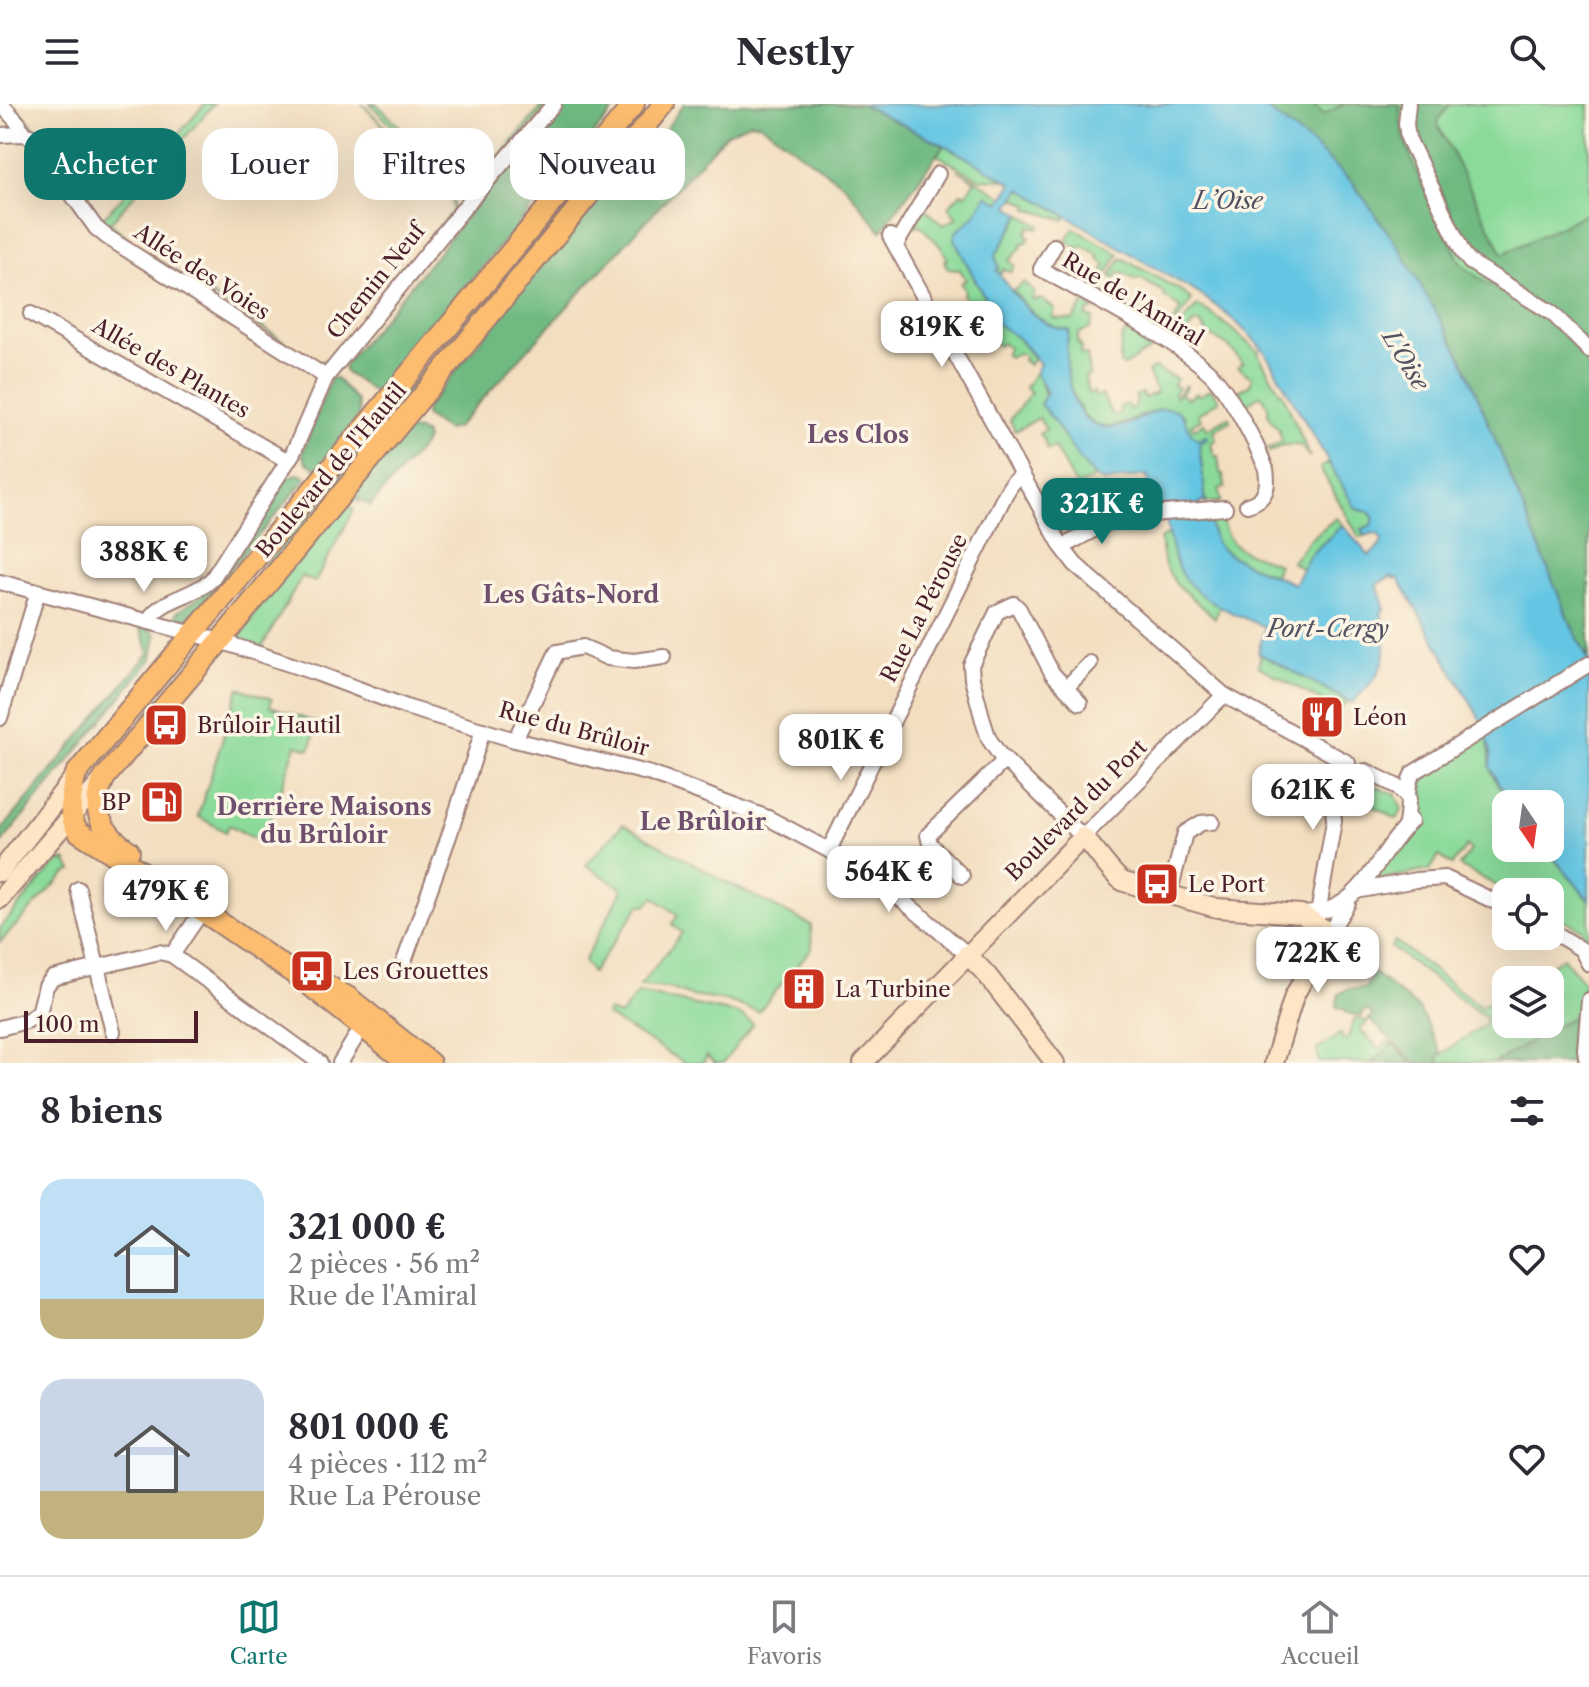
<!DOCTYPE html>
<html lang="fr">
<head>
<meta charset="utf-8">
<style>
	:root { --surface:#fff; --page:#f7f7f7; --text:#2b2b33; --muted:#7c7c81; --line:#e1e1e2; --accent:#0f766e }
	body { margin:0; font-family:"Libre Caslon Text",serif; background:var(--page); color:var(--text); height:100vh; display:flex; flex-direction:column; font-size:30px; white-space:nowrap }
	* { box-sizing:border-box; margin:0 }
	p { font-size:26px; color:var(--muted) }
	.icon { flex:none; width:44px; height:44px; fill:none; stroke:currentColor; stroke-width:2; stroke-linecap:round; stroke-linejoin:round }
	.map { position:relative; height:959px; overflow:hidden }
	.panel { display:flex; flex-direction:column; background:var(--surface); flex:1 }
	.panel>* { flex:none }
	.hud { position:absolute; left:24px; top:24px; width:800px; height:72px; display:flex; gap:16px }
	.needle { width:52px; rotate:167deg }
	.buttons { position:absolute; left:1492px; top:686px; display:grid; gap:16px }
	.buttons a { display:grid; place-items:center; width:72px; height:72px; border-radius:16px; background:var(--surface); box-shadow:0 8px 32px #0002; font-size:40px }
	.scale { position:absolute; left:24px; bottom:20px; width:174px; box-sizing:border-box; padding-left:8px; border:4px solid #4a1f2b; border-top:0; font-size:22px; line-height:28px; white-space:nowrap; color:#4a1f2b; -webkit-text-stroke:6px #fcf5e5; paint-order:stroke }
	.price { position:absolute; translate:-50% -68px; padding:0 18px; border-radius:16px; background:#fff; color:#222; font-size:26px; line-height:52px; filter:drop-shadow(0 2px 4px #0008) }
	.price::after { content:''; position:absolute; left:50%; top:48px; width:24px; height:18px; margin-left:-12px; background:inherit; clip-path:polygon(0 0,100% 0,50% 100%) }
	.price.current { background:var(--accent); color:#fff }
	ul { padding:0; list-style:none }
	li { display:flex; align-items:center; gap:24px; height:200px; padding:0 40px }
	li span { display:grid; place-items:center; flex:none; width:224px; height:160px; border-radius:24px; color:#555 }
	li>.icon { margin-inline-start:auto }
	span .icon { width:96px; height:96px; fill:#fffc; stroke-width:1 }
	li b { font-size:34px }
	h2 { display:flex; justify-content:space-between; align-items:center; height:96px; padding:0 40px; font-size:34px }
	.pill { padding:0 28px; border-radius:24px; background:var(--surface); box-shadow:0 8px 32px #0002; font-size:28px; line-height:72px }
	.pill.current { background:var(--accent); color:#fff }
	header { display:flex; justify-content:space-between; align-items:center; height:104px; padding:0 40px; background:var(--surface); font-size:36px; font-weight:700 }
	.tab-bar { display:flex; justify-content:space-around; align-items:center; height:112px; border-top:2px solid var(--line); background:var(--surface); font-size:22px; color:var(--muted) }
	.tab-bar a { display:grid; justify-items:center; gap:4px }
	.tab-bar .current { color:var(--accent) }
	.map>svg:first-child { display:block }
	.green { fill:#8ada9a; stroke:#6a7c62; stroke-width:2 }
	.forest { fill:#6fba82; stroke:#5c6c56; stroke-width:2 }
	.water { fill:#65c6e3; stroke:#587287; stroke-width:2; fill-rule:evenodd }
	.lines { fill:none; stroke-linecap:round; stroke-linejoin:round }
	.street-casing { stroke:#9e7e76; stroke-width:18 }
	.secondary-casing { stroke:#9e7e76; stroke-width:22 }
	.primary-casing { stroke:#9e7e76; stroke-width:24 }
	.street { stroke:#fff; stroke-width:14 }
	.secondary { stroke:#fee5c5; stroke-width:18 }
	.primary { stroke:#fcbd6f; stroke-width:20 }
	.labels { text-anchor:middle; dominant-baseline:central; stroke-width:7; stroke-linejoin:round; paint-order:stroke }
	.street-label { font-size:22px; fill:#4a1f2b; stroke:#fcf5e5 }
	.poi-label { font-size:22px; fill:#4a1f2b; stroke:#fcf5e5; text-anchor:start }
	.water-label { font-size:24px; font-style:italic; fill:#525162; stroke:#fcf5e5 }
	.neighbourhood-label { font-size:24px; font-weight:bold; fill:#6e4f6e; stroke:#fcf5e5 }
</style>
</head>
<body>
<header><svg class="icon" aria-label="menu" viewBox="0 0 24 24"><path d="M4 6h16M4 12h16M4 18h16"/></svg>Nestly<svg class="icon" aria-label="search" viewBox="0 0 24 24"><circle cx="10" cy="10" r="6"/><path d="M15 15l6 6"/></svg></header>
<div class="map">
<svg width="1589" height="959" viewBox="0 0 1589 959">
	<rect width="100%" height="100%" fill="#fcf5e5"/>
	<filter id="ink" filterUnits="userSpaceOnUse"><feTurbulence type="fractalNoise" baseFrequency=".0125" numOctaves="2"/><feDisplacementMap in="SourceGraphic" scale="16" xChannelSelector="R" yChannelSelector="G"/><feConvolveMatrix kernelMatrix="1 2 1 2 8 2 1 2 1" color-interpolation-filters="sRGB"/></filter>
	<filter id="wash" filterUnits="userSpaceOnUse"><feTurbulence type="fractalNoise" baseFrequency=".006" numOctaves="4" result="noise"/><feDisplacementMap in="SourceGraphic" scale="32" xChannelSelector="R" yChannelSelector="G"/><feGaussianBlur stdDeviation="1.8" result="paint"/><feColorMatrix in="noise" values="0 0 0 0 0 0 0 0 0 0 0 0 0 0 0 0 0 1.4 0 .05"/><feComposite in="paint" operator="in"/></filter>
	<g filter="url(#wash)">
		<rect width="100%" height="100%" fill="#f3dec0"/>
		<!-- green -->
		<g class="green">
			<path d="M5,0H13L37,26L100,113L106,111L205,0H214L110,119L141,145L316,258L331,256L453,107L451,95L442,82L362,0L449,86L453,92L455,107L326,266L104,123Z"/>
			<path d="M370,0H377L453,76L464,82L479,76L544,0H549L476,84L460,85L451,80Z"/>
			<path d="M1260,0H1589V558L1567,512L1462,254L1400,145L1313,41Z"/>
			<path d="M944,41L1007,76L980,75L937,51Z"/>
			<path d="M591,65L594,67L221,522L223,513L300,414Z"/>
			<path d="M957,65L1004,93L1000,100L987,91L974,112L955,129L954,135L987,198L990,214L1018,234L1034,255L1029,261L1023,256L1025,253L1020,249L1009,253L1005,250L1009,244L1002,239L999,242L978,226L965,234L957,220L980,209L977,202L969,203L963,190L965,187L961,179L966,176L960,166L948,165L944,157L948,155C940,139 931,133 919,120L915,123L913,121L924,104L943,121L957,114L948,103L961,89L965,91L975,77Z"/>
			<path d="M1020,84L1066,112L1065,116L1028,105L1029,101L1014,94Z"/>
			<path d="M1021,110L1040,122L1038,125L1030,122L1026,130L1030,133L1027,138L1022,139L1021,144L1009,157L1015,161L1011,168L1003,165L1000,171L996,166L999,164L995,152Z"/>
			<path d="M1074,124L1119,150L1107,170L1102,167L1106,161L1098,155L1100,152L1082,141L1079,145L1066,137L1061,146L1057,143L1061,136L1066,137Z"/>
			<path d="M1122,154L1180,186L1192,196L1177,218H1173L1181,205L1164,192L1165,189L1139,174L1137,176L1119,168L1115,175L1110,172Z"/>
			<path d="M1024,178L1035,189L1032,195L1034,197L1041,195L1055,205L1053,214L1073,216L1084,199L1095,205L1087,208V213L1093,214L1090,225L1079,229L1077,239L1080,240L1081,251H1087L1089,272L1085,273L1088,290L1094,288L1096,293L1102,291L1112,311H1119L1120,303L1127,300L1129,305L1135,303L1137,297L1135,292L1142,289L1144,294L1157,289L1148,268L1154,264L1177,275L1173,281L1178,284L1174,289L1176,293L1185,281L1187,282L1181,290L1188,295L1197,289L1199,292L1211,285L1219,297L1198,310L1201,315L1191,321L1194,325L1204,319L1208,325L1228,313L1230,317L1214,327L1216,336L1211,339L1214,352H1218L1220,369L1223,370L1225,384L1219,385L1221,398L1206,399L1199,339L1208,334L1207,331L1199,336C1189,330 1186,322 1184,312C1146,285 1103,363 1074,293C1065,273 1065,247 1069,226C1044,225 1029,206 1013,187Z"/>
			<path d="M1197,202C1207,203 1248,239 1259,248L1258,250L1280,288H1282L1310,353L1300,341H1283L1270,348L1268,345L1282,337L1279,326L1268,312V303L1261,291L1243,302L1235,289L1250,281L1252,274L1238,263L1243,259L1229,243L1205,228L1206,226L1200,219L1193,220L1181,237L1172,232Z"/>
			<path d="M1126,228L1151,240L1153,244L1124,262L1120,259L1121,236Z"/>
			<path d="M1036,268C1045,284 1046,301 1054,315C1066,336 1079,354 1095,373L1077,383L1054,343L1047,346L1044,335L1039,330L1046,326L1039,314L1015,327L1010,316L1031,288L1025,283Z"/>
			<path d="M1327,360H1330L1356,405L1369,408L1374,414L1372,421L1363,425L1365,432L1359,433L1320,364Z"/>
			<path d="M353,390L360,396L359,399L354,395L349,402L354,406L315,478L302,472L261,545L240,537L238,529Z"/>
			<path d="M1221,410C1226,448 1246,447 1278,460L1274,471C1257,463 1221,455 1215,436C1212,427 1212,420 1207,411Z"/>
			<path d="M1336,414L1343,421L1310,451L1302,465L1292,458L1309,436Z"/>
			<path d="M1169,430C1177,472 1188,478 1220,503L1215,514L1176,480L1165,462L1160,435Z"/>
			<path d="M1261,550L1348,597L1340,605L1331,602L1258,562Z"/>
			<path d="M239,584L272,595L270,602L318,619L310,645L296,641L263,739L229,721L226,728L198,712Z"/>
			<path d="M1486,630C1490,642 1489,651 1491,663C1492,679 1507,690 1518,700H1506V744H1545L1589,796V846L1582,834L1583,826L1550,809V788H1509L1459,762L1471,746L1467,742L1452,761L1439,752L1430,766L1374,776L1419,709H1422L1423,675L1433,666L1454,655L1452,650Z"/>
			<path d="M1363,677L1396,691L1402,706L1397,715L1359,695Z"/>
			<path d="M623,720L724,777L811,821L812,844L758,908L728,897L691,892L669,884L640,882L682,829L672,820L678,811L654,793L647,801H640L592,869L584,857L623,785L586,761Z"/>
			<path d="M59,755L61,758L66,756L72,767L66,769L0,838V824Z"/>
			<path d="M1395,837L1481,903L1506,887V920H1550V876H1531L1563,853L1584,879L1581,908L1494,959H1440L1437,953L1485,920L1486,914L1391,843Z"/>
			<path d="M638,889L739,910L753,920L723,959H715L707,952L703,959H685L606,911L608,907L620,912Z"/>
			<path d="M1355,914L1368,917L1360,926L1380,945L1387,938L1393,940L1371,959L1319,958L1317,946L1340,930H1342V935L1347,936Z"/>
		</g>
		<!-- forest -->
		<g class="forest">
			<path d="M560,0H619L384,280L374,288L345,268L344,264L348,256L433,155L515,50Z"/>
			<path d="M684,0H861L944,41L881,127L845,82L761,20L751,18L727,29L456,324L447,326L425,312L426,304L609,78L629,73L633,70Z"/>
			<path d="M1260,0H1312L1324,10L1345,0H1400C1397,43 1442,119 1461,160C1479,177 1498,184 1519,196C1547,212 1569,233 1589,258V550L1586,551L1567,512L1462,254L1400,145L1352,78L1313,41Z"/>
			<path d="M1415,0H1450L1438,17L1439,23L1503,150L1589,108V240L1470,150L1412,28Z"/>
			<path d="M331,274H336L357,297L359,311L316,365L306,358L302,350Z"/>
			<path d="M407,326L419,327L425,330L426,335L422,343L370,402L353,390Z"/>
			<path d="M298,370L306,373L304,377L195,508L184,516L175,514L177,508L201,492L220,472L286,373Z"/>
			<path d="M140,523L150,525L156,531L152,555L0,741V728L149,549Z"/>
			<path d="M1374,869L1419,905L1442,950L1437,953L1440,959H1415L1369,915L1372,911L1370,907H1363L1362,912L1346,909V906L1336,903L1339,890L1347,885L1365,884Z"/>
			<path d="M1581,908L1580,959H1494Z"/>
			<path d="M1393,940L1412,959H1371Z"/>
		</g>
		<!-- water -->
		<path class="water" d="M861,0H1260L1313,41L1352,78L1400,145L1462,254L1567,512L1589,558V796L1545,744H1550V700H1518L1499,681L1490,663L1491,649L1482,618L1398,474L1394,475L1392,472L1377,480L1385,505L1381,507C1390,556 1387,564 1352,599L1258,549L1265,523C1237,511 1204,499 1185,475C1172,459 1170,435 1166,415L1155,416L1147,371L1103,378C1075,359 1063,324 1040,300L1047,289L1036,268L1040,260L1018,234L992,217L987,198L954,135L955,129L974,112L987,91L1000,99L1012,79L944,41ZM1021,85L1201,191C1226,208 1246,225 1265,248L1356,405L1369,408L1374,414L1372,421L1362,425L1365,432L1373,429L1379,431L1382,436L1380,442L1369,452L1343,421L1310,451L1294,480C1273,470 1232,458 1218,441C1212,434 1213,421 1207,411L1204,415L1200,412L1199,401L1202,397L1206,400L1199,339L1208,334L1207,331L1199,336C1179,323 1191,301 1160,305C1144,312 1124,325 1106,324C1067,321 1063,254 1069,226C1037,224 1014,191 996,166L999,164L995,152L1021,110L1009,102Z"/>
	</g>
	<g filter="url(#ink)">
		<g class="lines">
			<!-- street casing -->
			<g class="street-casing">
				<g id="street">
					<path d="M1,0L19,20L23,30"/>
					<path d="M1408,0L1406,20L1408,34L1463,149L1470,158L1552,209L1589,246"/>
					<path d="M0,31L23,30L30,32L96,124L107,133L326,273"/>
					<path d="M890,132L1062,443L1075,460L1224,591L1348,659"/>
					<path d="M896,141L938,70"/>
					<path d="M1054,142L1041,165C1092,194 1168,230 1210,269C1229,287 1257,340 1266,365C1269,384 1266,396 1247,401"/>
					<path d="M31,210L288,357"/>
					<path d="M1152,410L1225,404"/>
					<path d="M1062,443L1108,418L1132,413"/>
					<path d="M0,478L220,537L316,569L409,604L515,636L651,670L768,714L866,766L967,850"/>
					<path d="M149,516C159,495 194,493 212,475L293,349L326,273L468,99L554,0"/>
					<path d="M1090,559L1066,584L1052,569L1019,505L1014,500L997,508L971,561L972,575L984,620L989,635L999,650L1083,733L1224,591"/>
					<path d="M1066,584L1080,599"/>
					<path d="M0,614L38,487"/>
					<path d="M515,636L557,548L583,543L608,554L634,557L664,553"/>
					<path d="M1366,667L1398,683L1409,695"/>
					<path d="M1405,723C1411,705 1404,684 1413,669L1589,560"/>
					<path d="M829,746L1006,389L1013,378L1022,371"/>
					<path d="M962,772L930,740L928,731L1005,656"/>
					<path d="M78,785L113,928"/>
					<path d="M1356,787L1416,776L1445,774L1506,803"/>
					<path d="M1169,791L1185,729L1201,719L1212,718"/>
					<path d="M1302,810C1364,809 1372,754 1411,717"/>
					<path d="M1318,810L1334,717L1332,689L1339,654"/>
					<path d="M1550,826L1581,845L1589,860"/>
					<path d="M1325,836L1348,799"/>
					<path d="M172,851L206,801"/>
					<path d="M401,866L449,732L483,626"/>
					<path d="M0,924L26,917L39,909L46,882L53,874L159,848L172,851L320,959"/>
					<path d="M340,959L367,915"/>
					<path d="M1587,959L1585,945L1589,896"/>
				</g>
			</g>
			<!-- secondary casing -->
			<g class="secondary-casing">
				<g id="secondary">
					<path d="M0,768L75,672"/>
					<path d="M0,795L105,673"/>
					<path d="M967,850L987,871L1055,959"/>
					<path d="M863,959L1083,733C1096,745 1112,772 1124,778L1217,804L1301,810L1321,823L1325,836L1294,892L1274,959"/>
				</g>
			</g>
			<!-- primary casing -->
			<g class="primary-casing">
				<g id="primary">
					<path d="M129,747C102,729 88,705 105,673L220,537L664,0"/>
					<path d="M314,874L349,894L430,959"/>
					<path d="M408,959L302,875L194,801L79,728C66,712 71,689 76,670L634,0"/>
				</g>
			</g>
			<!-- street -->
			<use href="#street" class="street"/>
			<!-- secondary -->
			<use href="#secondary" class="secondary"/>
			<!-- primary -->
			<use href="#primary" class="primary"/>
		</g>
	</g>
	<!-- icons -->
	<defs>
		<g id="restaurant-square" transform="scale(2.3)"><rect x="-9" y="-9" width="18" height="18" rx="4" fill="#c8321e" stroke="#fcf5e5"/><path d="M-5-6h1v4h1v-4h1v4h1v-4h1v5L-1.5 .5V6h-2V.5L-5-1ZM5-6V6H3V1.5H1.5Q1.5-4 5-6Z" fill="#fff"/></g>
		<g id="bus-square" transform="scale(2.3)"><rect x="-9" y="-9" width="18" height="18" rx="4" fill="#c8321e" stroke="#fcf5e5"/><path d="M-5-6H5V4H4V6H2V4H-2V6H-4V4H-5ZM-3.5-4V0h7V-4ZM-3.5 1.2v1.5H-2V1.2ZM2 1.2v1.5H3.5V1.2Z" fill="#fff"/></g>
		<g id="fuel-square" transform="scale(2.3)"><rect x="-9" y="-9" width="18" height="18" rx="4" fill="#c8321e" stroke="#fcf5e5"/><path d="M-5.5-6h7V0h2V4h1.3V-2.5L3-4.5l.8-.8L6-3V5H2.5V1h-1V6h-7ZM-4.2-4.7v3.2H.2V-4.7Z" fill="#fff"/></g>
		<g id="building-square" transform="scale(2.3)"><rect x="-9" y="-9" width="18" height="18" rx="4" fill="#c8321e" stroke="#fcf5e5"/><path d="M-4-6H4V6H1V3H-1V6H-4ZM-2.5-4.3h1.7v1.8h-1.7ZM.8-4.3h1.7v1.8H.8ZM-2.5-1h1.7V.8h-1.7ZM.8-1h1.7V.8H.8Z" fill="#fff"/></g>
	</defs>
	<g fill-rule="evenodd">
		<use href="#restaurant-square" x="1322" y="613"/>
		<use href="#bus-square" x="166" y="621"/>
		<use href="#fuel-square" x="162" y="698"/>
		<use href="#bus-square" x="1157" y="780"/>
		<use href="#bus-square" x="312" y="867"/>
		<use href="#building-square" x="804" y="885"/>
	</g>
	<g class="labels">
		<!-- street labels -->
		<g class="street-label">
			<text transform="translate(202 168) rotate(33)">Allée des Voies</text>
			<text transform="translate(376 177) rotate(-51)">Chemin Neuf</text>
			<text transform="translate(1133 195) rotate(31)">Rue de l'Amiral</text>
			<text transform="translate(171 264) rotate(30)">Allée des Plantes</text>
			<text transform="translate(331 366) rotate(-50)">Boulevard de l'Hautil</text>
			<text transform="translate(924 504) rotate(-63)">Rue La Pérouse</text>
			<text transform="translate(574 625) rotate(15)">Rue du Brûloir</text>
			<text transform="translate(1076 706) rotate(-45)">Boulevard du Port</text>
		</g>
		<!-- poi labels -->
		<g class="poi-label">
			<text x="1353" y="613">Léon</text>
			<text x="197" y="621">Brûloir Hautil</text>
			<text x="131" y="698" text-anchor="end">BP</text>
			<text x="1188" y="780">Le Port</text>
			<text x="343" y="867">Les Grouettes</text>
			<text x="835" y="885">La Turbine</text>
		</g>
		<!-- water labels -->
		<g class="water-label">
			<text x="1228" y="96">L’Oise</text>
			<text transform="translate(1406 256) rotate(59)">L'Oise</text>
			<text x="1328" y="524">Port-Cergy</text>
		</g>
		<!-- neighbourhood labels -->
		<g class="neighbourhood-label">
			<text x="858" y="330">Les Clos</text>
			<text x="571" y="490">Les Gâts-Nord</text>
			<text x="324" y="702">Derrière Maisons<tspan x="324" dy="28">du Brûloir</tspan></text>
			<text x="703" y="717">Le Brûloir</text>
		</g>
	</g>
</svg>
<div class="buttons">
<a><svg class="needle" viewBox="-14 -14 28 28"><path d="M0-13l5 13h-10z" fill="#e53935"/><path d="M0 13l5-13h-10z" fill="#7c7c81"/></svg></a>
<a><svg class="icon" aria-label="locate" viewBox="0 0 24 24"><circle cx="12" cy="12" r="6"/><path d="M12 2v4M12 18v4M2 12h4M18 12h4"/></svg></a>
<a><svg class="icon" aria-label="layers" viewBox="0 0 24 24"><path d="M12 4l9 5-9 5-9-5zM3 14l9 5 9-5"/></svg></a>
</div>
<div class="scale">100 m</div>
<b class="price" style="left:942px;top:265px">819K €</b>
<b class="price current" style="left:1102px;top:442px">321K €</b>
<b class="price" style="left:144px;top:490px">388K €</b>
<b class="price" style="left:841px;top:678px">801K €</b>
<b class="price" style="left:1313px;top:728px">621K €</b>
<b class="price" style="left:889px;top:810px">564K €</b>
<b class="price" style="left:166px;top:829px">479K €</b>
<b class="price" style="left:1318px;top:891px">722K €</b>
<div class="hud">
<a class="pill current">Acheter</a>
<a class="pill">Louer</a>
<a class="pill">Filtres</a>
<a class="pill">Nouveau</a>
</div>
</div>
<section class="panel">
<h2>8 biens<svg class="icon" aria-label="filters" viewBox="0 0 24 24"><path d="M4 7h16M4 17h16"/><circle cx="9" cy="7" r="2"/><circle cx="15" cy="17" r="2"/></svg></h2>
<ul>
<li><span style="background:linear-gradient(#bfe0f5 75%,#c2b280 0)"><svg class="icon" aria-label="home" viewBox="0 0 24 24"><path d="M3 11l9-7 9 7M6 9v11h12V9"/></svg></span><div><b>321 000 €</b><p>2 pièces · 56 m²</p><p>Rue de l'Amiral</p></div><svg class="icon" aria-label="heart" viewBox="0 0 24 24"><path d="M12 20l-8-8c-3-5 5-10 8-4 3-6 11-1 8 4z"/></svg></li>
<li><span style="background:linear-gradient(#c9d6e8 70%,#c2b280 0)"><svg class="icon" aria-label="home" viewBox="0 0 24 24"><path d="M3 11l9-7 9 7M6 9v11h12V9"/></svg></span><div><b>801 000 €</b><p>4 pièces · 112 m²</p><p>Rue La Pérouse</p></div><svg class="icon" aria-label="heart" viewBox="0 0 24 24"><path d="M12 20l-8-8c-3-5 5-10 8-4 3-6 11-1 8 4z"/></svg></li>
</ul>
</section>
<nav class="tab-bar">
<a class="current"><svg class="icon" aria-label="map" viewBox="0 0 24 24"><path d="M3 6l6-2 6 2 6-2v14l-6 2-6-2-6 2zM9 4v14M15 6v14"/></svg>Carte</a>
<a><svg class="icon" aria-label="saved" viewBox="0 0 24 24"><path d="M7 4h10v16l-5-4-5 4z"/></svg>Favoris</a>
<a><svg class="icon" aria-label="home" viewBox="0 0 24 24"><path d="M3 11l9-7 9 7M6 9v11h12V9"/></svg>Accueil</a>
</nav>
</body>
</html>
